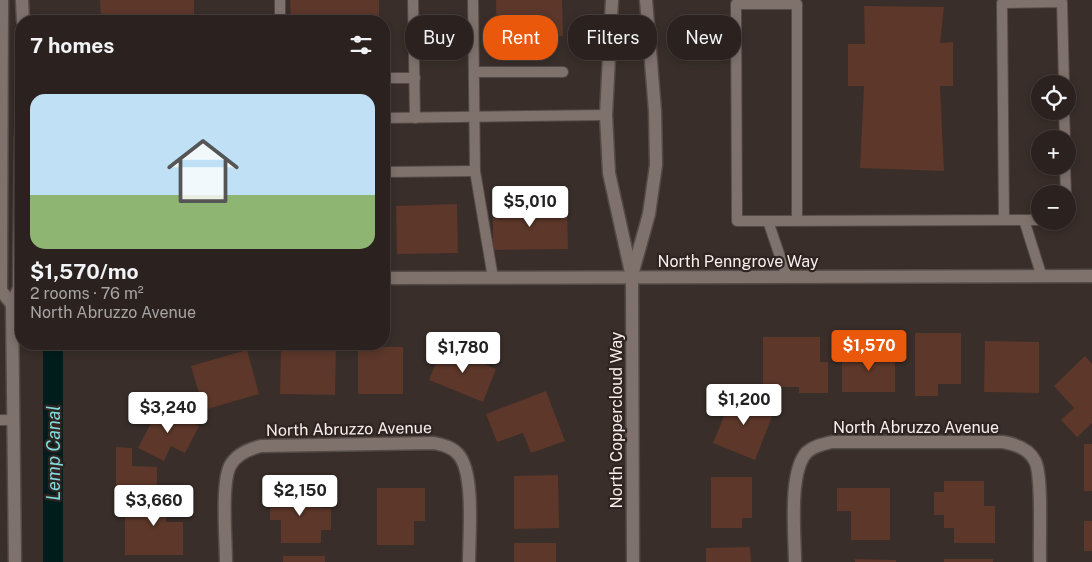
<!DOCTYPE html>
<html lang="en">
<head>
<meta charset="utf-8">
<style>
	:root { --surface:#2b221f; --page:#332a28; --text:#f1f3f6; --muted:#a6a4a4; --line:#473f3d; --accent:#ea580c }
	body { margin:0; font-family:"Public Sans",sans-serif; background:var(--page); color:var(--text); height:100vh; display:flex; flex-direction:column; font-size:19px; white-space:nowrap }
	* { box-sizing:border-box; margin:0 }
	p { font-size:16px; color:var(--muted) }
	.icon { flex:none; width:28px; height:28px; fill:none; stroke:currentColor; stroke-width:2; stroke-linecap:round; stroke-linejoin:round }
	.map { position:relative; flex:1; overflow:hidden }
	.sheet { position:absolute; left:15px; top:15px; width:375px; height:335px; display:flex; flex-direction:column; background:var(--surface); border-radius:20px; box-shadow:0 2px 8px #0003,0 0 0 1px var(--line) }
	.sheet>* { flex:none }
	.hud { position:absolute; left:405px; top:15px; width:475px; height:45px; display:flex; gap:10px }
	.tools { position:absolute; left:1031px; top:75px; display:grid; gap:10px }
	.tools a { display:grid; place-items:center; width:45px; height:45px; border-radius:50%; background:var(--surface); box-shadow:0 2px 8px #0003,0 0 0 1px var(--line); font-size:25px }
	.price { position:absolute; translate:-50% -42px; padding:0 11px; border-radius:5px; background:#fff; color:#222; font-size:16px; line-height:32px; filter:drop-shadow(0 1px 2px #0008) }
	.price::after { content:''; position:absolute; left:50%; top:30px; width:15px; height:11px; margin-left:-8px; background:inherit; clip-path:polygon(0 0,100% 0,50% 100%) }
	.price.on { background:var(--accent); color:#fff }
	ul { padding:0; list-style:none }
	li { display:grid; align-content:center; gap:10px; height:265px; padding:0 15px }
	li span { display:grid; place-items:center; height:155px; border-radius:15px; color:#555 }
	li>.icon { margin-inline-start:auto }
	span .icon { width:90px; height:90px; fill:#fffc; stroke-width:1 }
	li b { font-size:21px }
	h2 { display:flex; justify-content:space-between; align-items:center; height:60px; padding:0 15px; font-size:21px }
	.pill { padding:0 18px; border-radius:20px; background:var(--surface); box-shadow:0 2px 8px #0003,0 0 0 1px var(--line); font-size:18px; line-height:45px }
	.pill.on { background:var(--accent); color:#fff }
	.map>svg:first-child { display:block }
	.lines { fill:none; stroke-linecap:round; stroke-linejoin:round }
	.canal { stroke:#001c1d; stroke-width:20 }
	.building { fill:#5c372a }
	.lane-casing { stroke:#544a47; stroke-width:12 }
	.street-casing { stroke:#544a47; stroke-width:15 }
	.secondary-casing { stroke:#544a47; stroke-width:15 }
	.lane { stroke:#7f726d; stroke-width:10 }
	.street { stroke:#7f726d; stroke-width:12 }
	.secondary { stroke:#7f726d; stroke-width:12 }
	.labels { text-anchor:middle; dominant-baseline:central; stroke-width:4.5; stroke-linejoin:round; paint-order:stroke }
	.street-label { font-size:16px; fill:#f7efed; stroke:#2f2420 }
	.water-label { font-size:18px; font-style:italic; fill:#80dcdf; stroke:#2f2420 }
</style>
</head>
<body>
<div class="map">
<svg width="1092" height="562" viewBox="0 0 1092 562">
	<rect width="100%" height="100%" fill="#392e29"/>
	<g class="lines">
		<!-- canal -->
		<path class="canal" d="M53,344V562"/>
	</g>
	<!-- building -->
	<g class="building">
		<path d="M100,0H194V21H101Z"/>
		<path d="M290,0H379V21H291Z"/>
		<path d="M496,0H562L563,36L551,37V44H530L531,53H519V43L497,44Z"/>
		<path d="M864,6L944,7L940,43L953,42V86H940L944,171L860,168L864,86H848V44H865Z"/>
		<path d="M457,204L458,253L397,254L396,206Z"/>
		<path d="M567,205L568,249L493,250V206Z"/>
		<path d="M915,333H961V384H938V396H915Z"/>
		<path d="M763,337H820V362H828V393H799V387H763Z"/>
		<path d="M985,341L1039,342V393L984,392Z"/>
		<path d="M281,344L336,345L335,395L280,394Z"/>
		<path d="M443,346L496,369L483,402L429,380Z"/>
		<rect x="358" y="347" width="45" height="47"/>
		<path d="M247,350L259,394L204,410L191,366Z"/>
		<path d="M895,352V392H842V353Z"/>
		<path d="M1085,356L1092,364V423L1077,437L1061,420L1074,408L1054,386Z"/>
		<path d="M546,391L565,441L531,453L523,433L497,442L486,414Z"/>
		<path d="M734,392L775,409L755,460L713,443Z"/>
		<path d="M160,406L199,426L185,453L171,446L164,461L138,448Z"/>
		<rect x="1084" y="444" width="8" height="47"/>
		<path d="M116,447L132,448V466L157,467V486H116Z"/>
		<path d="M558,475L559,528L514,529V476Z"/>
		<path d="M711,477H752V518H742V528H711Z"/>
		<path d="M944,481H984V506H995V543H954V528H944V515H934V492H944Z"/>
		<path d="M377,488H425V521H414V545H377Z"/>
		<path d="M837,488H890V540H851V511H837Z"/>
		<path d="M146,494H182L181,515L166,514V522H183V555H125V505H146Z"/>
		<path d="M270,494H321V508H331V530H321V543H281V520H270Z"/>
		<rect x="1084" y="521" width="8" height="30"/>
		<rect x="514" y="543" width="42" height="19"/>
		<path d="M750,547L751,562H706V548Z"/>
		<rect x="283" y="556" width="42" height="6"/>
		<path d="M855,559L896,560V562H855Z"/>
		<rect x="944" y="559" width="49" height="3"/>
	</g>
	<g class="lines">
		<!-- lane casing -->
		<g class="lane-casing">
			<g id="lane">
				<path d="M280,0V21"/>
				<path d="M413,0L415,118"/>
				<path d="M473,0L475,171L493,278"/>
				<path d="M474,72H563"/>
				<path d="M384,78H415"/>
				<path d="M1064,111L1065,139"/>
				<path d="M384,118L606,115"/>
				<path d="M1065,166L1066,194"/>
				<path d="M384,172L475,171"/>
				<path d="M1004,220L1002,3L1062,2L1064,84"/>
				<path d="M1024,220L1042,277"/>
				<path d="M768,221H737L736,4H797V220"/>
				<path d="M787,277L768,221L1040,220"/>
				<path d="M0,420H13"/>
			</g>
		</g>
		<!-- street casing -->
		<g class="street-casing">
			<g id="street">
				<path d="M384,278L1092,276"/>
				<path d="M226,562C226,540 221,484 230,466C236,454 249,449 261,446L434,443C443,445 452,447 458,454C475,472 469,536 469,562"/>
				<path d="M795,562C795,535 788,472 807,452C814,446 823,444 832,442H1003C1015,444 1029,449 1035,461C1043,476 1039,542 1040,562"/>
			</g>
		</g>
		<!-- secondary casing -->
		<g class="secondary-casing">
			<g id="secondary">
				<path d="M2,0L1,291L12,304"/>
				<path d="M22,0L23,21"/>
				<path d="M612,0L606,115L609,173L632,277L633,562"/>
				<path d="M632,275L649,214L656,165L655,111L646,0"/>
				<path d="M15,562L12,304L19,288L21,137"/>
			</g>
		</g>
		<!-- lane -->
		<use href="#lane" class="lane"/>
		<!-- street -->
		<use href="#street" class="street"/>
		<!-- secondary -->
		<use href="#secondary" class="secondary"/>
	</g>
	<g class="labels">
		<!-- street labels -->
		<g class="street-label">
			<text x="738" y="261">North Penngrove Way</text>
			<text transform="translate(616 420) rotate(-90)">North Coppercloud Way</text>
			<text x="916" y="427">North Abruzzo Avenue</text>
			<text transform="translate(349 429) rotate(-1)">North Abruzzo Avenue</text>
		</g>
		<!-- water labels -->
		<g class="water-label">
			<text transform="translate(53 453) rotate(-90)">Lemp Canal</text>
		</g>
	</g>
</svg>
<div class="tools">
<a><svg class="icon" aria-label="locate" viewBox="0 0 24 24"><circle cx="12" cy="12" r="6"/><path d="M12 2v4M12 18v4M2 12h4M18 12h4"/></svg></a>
<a>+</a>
<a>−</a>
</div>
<b class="price" style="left:530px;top:228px">$5,010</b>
<b class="price on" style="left:869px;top:372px">$1,570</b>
<b class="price" style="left:463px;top:374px">$1,780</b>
<b class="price" style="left:744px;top:426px">$1,200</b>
<b class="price" style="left:168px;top:434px">$3,240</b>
<b class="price" style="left:300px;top:517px">$2,150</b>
<b class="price" style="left:154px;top:527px">$3,660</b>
<div class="hud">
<a class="pill">Buy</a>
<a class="pill on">Rent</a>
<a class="pill">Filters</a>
<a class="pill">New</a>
</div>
<section class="sheet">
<h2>7 homes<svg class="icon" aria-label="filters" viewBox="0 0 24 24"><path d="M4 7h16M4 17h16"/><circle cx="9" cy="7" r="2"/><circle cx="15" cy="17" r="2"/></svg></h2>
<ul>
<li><span style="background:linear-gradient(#bfe0f5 65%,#8fb573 0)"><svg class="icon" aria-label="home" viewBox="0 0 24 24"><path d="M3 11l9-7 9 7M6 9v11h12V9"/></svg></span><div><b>$1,570/mo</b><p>2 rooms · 76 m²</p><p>North Abruzzo Avenue</p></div></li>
</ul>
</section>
</div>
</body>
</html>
